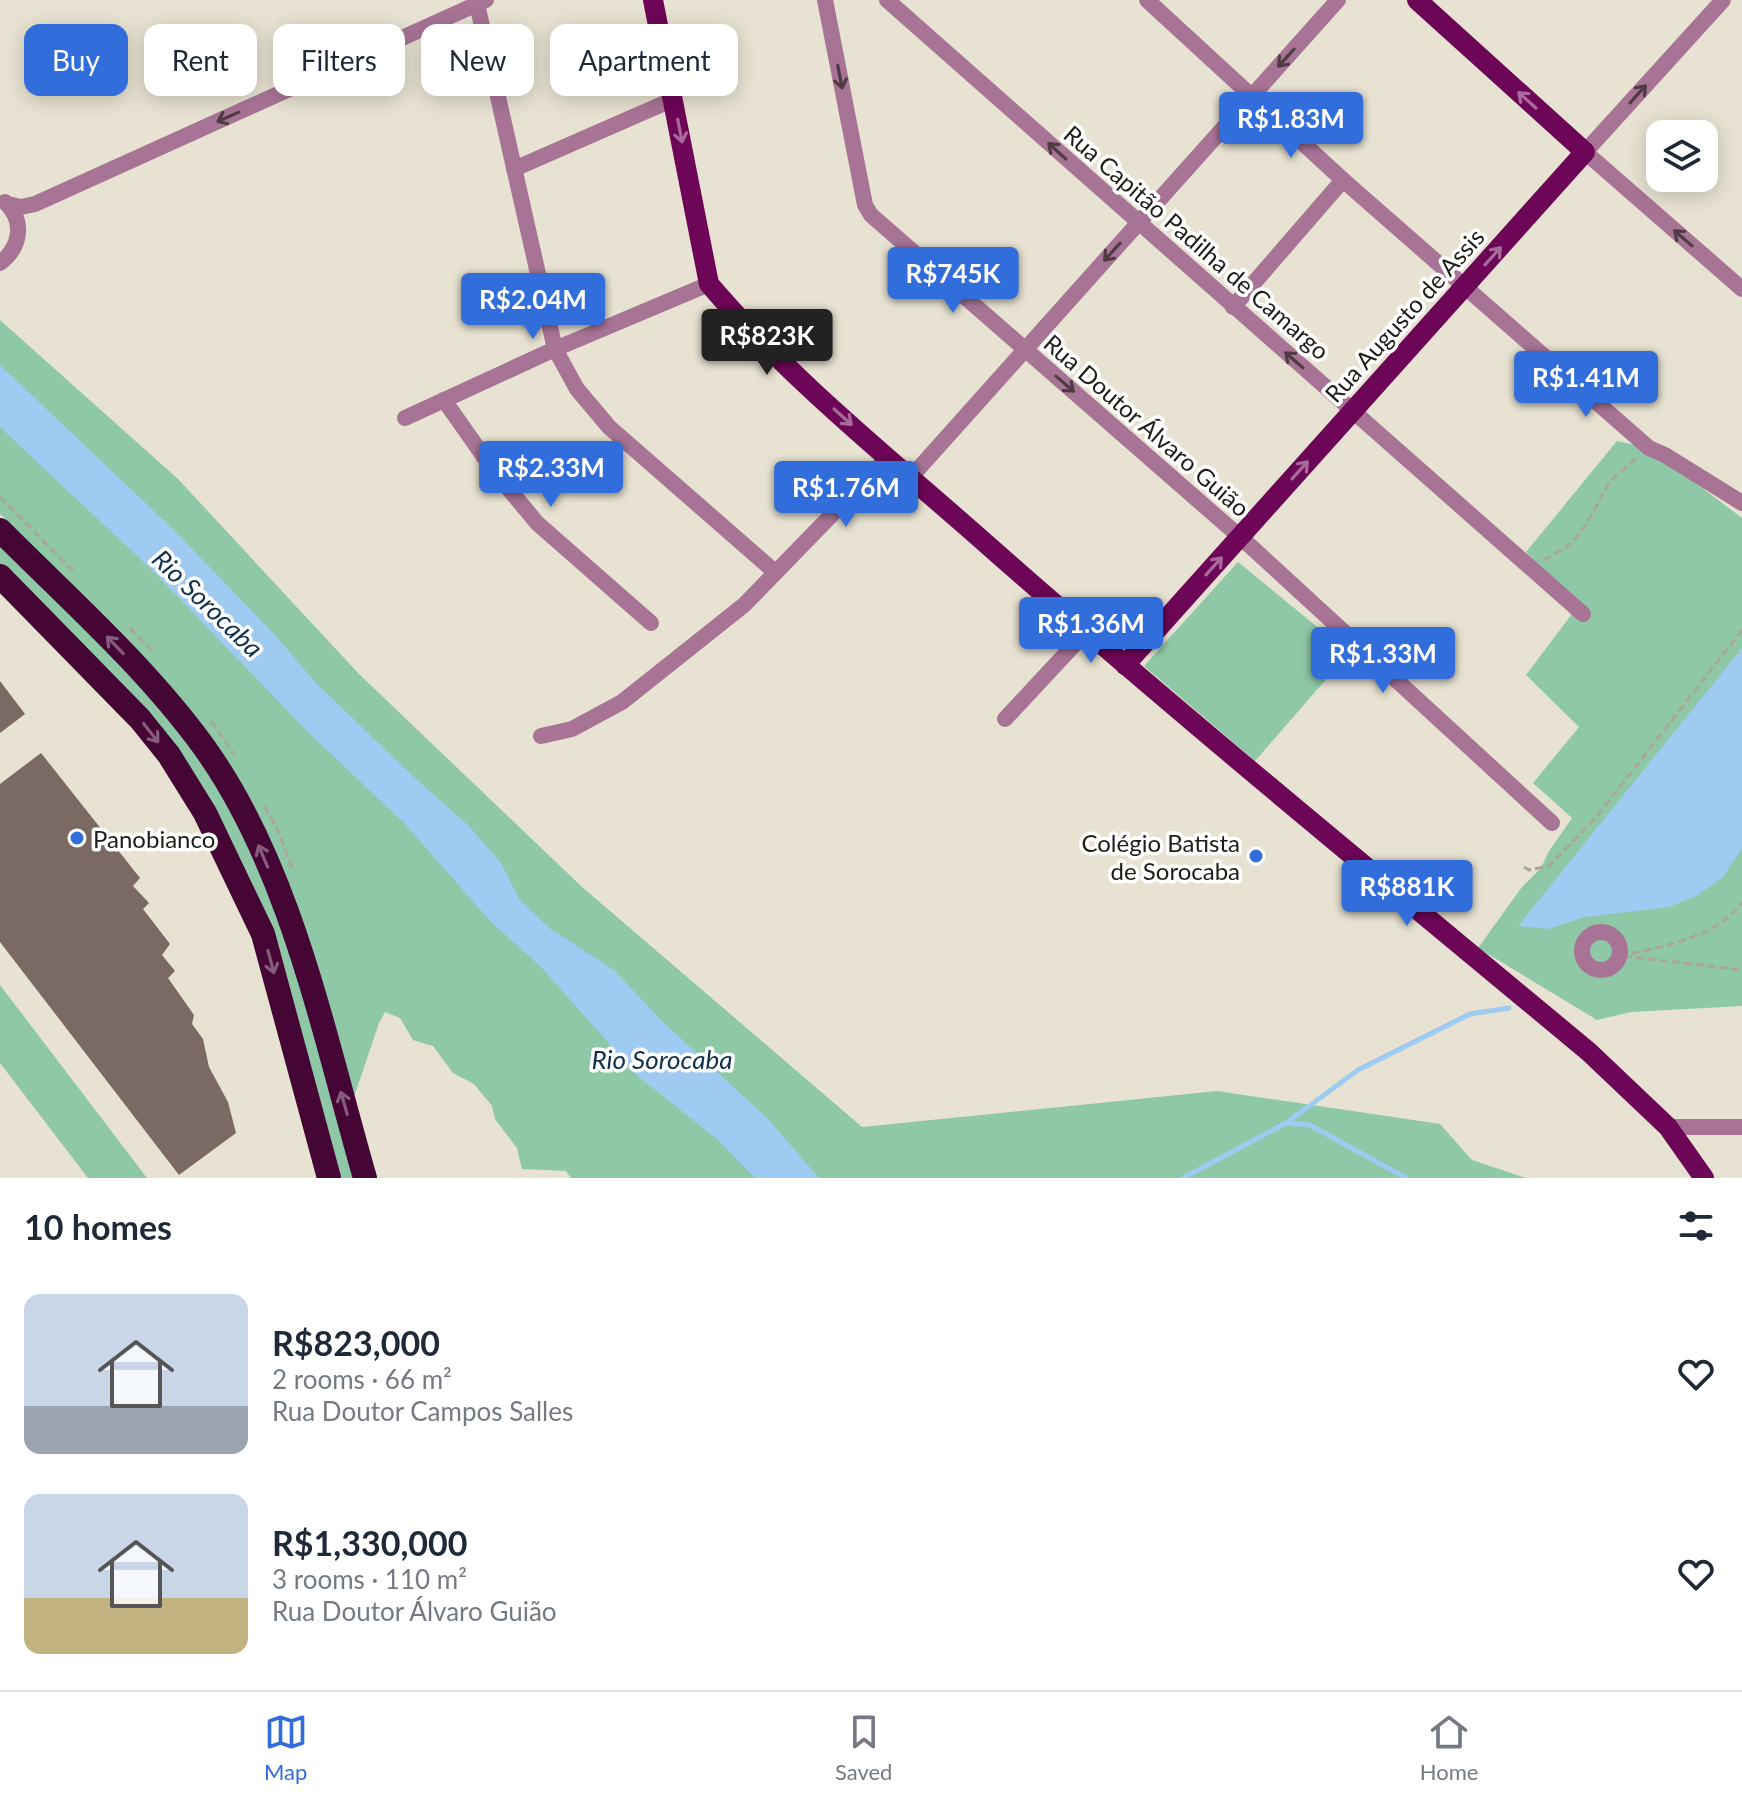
<!DOCTYPE html>
<html lang="en">
<head>
<meta charset="utf-8">
<style>
	:root { --surface:#fff; --page:#f2f2f3; --text:#1f2937; --muted:#747a83; --line:#e0e1e3; --accent:#316edc }
	body { margin:0; font-family:Lato,sans-serif; background:var(--page); color:var(--text); height:100vh; display:flex; flex-direction:column; font-size:30px; white-space:nowrap }
	* { box-sizing:border-box; margin:0 }
	p { font-size:26px; color:var(--muted) }
	.icon { flex:none; width:44px; height:44px; fill:none; stroke:currentColor; stroke-width:2; stroke-linecap:round; stroke-linejoin:round }
	.map { position:relative; height:1178px; overflow:hidden }
	.details { display:flex; flex-direction:column; background:var(--surface); flex:1 }
	.details>* { flex:none }
	.hud { position:absolute; left:24px; top:24px; width:800px; height:72px; display:flex; gap:16px }
	.controls { position:absolute; left:1646px; top:120px; display:grid; gap:16px }
	.controls a { display:grid; place-items:center; width:72px; height:72px; border-radius:16px; background:var(--surface); box-shadow:0 4px 20px #0003; font-size:40px }
	.price { position:absolute; translate:-50% -68px; padding:0 18px; border-radius:8px; background:var(--accent); color:#fff; font-size:26px; line-height:52px; filter:drop-shadow(0 2px 4px #0008) }
	.price::after { content:''; position:absolute; left:50%; top:48px; width:24px; height:18px; margin-left:-12px; background:inherit; clip-path:polygon(0 0,100% 0,50% 100%) }
	.price.current { background:#222; color:#fff }
	ul { padding:0; list-style:none }
	li { display:flex; align-items:center; gap:24px; height:200px; padding:0 24px }
	li span { display:grid; place-items:center; flex:none; width:224px; height:160px; border-radius:16px; color:#555 }
	li>.icon { margin-inline-start:auto }
	span .icon { width:96px; height:96px; fill:#fffc; stroke-width:1 }
	li b { font-size:34px }
	h2 { display:flex; justify-content:space-between; align-items:center; height:96px; padding:0 24px; font-size:34px }
	.chip { padding:0 28px; border-radius:16px; background:var(--surface); box-shadow:0 4px 20px #0003; font-size:28px; line-height:72px }
	.chip.current { background:var(--accent); color:#fff }
	.menu { display:flex; justify-content:space-around; align-items:center; height:112px; border-top:2px solid var(--line); background:var(--surface); font-size:22px; color:var(--muted) }
	.menu a { display:grid; justify-items:center; gap:4px }
	.menu .current { color:var(--accent) }
	.map>svg:first-child { display:block }
	.green { fill:#8ec8a7 }
	.water { fill:#9fcbf2 }
	.lines { fill:none; stroke-linecap:round; stroke-linejoin:round }
	.stream { stroke:#9fcbf2; stroke-width:5 }
	.building { fill:#7b6a64 }
	.path { stroke:#aaa699; stroke-width:3; stroke-dasharray:8 4; stroke-linecap:butt }
	.minor { stroke:#a87496; stroke-width:16 }
	.major { stroke:#6d0656; stroke-width:20 }
	.highway { stroke:#450535; stroke-width:24 }
	.oneway { stroke:#4f3b43 }
	.oneway2 { stroke:#a76a9a }
	.oneway3 { stroke:#865c7c }
	.poi-dot { fill:#316edc; stroke:#fff; stroke-width:3 }
	.labels { text-anchor:middle; dominant-baseline:central; stroke-width:7; stroke-linejoin:round; paint-order:stroke }
	.street-label { font-size:24px; fill:#1f1d17; stroke:#fff }
	.poi-label { font-size:24px; fill:#1f1d17; stroke:#fff; text-anchor:start }
	.water-label { font-size:26px; font-style:italic; fill:#10314b; stroke:#fff }
</style>
</head>
<body>
<div class="map">
<svg width="1742" height="1178" viewBox="0 0 1742 1178">
	<rect width="100%" height="100%" fill="#e7e2d1"/>
	<!-- green -->
	<g class="green">
		<path d="M0,320L178,479L359,674L582,887L862,1127L1217,1091L1440,1124L1472,1160L1526,1178H571L566,1171L522,1169L517,1148L495,1119L492,1106L474,1084L453,1073L433,1046L413,1040L400,1018L385,1012L379,1023L355,1094H353L264,832L88,600L0,514Z"/>
		<path d="M1617,441L1649,448L1742,518V1006L1631,1012L1597,1020L1478,948L1522,887L1541,868L1549,851L1572,818L1533,783L1579,727L1526,675L1578,606L1526,552Z"/>
		<path d="M0,544C70,613 147,681 203,762C286,884 315,1038 353,1178H340C305,1056 280,927 217,815L0,567Z"/>
		<path d="M1238,562L1349,653L1255,761L1144,666Z"/>
		<path d="M0,985L147,1178H88L0,1063Z"/>
	</g>
	<!-- water -->
	<g class="water">
		<path d="M0,365L175,531L276,636L315,682L417,780L468,825L501,863L519,899L549,928L614,970L663,1022L767,1118L819,1178H755L718,1140L639,1077L541,967L491,922L405,824L308,732L152,570L0,427Z"/>
		<path d="M1742,648V848L1723,877L1698,895L1669,907L1585,917L1548,929L1518,926Z"/>
	</g>
	<g class="lines">
		<!-- stream -->
		<g class="stream">
			<path d="M1286,1123L1310,1125L1406,1178"/>
			<path d="M1183,1178L1286,1123L1358,1070L1470,1014L1509,1008"/>
		</g>
	</g>
	<!-- building -->
	<g class="building">
		<path d="M0,681L25,714L0,733Z"/>
		<path d="M41,753L140,878L133,886L149,903L143,909L170,944L162,955L175,971L168,978L194,1015L192,1024L203,1039L209,1067L228,1102L236,1133L179,1175L0,942V784Z"/>
	</g>
	<g class="lines">
		<!-- path -->
		<g class="path">
			<path d="M0,497L76,574"/>
			<path d="M1544,560L1571,544L1586,525L1610,481L1637,458"/>
			<path d="M130,628L152,651"/>
			<path d="M211,721L234,754"/>
			<path d="M264,806L278,830L292,868"/>
			<path d="M1524,867L1529,870L1549,866L1598,815L1742,630"/>
			<path d="M1620,956C1662,946 1716,939 1742,902"/>
			<path d="M1624,956L1742,970"/>
		</g>
		<!-- minor -->
		<g class="minor">
			<path d="M825,0L865,205L871,215L1247,543L1552,823"/>
			<path d="M887,0L1583,614"/>
			<path d="M1147,0L1343,180L1649,448L1665,455L1742,503"/>
			<path d="M1723,0L1585,152L1742,289"/>
			<path d="M477,4L555,349L577,389L609,427L775,572"/>
			<path d="M514,169L674,99"/>
			<path d="M8,204L21,207L35,204L486,0"/>
			<path d="M0,263C21,247 25,221 5,202"/>
			<path d="M1233,307L1343,180"/>
			<path d="M444,400L494,471L537,523L651,623"/>
			<path d="M405,418L555,349L709,284"/>
			<path d="M911,477L1338,0"/>
			<path d="M1005,719L1086,632"/>
			<path d="M541,736L572,729L622,702L744,605L888,457"/>
			<circle cx="1601" cy="951" r="19"/>
			<path d="M1668,1127H1742"/>
		</g>
		<!-- major -->
		<g class="major">
			<path d="M653,0L709,284C790,379 889,458 983,541C1181,716 1386,883 1589,1052L1668,1127L1704,1178"/>
			<path d="M1125,665L1585,152L1417,0"/>
		</g>
		<!-- highway -->
		<g class="highway">
			<path d="M0,530C69,599 146,667 204,747C291,868 324,1036 365,1178"/>
			<path d="M0,576L140,719L169,755L205,813L263,934L329,1178"/>
		</g>
	</g>
	<!-- one-way arrows -->
	<defs><path id="oneway-shaft" d="M-6 0H5M1.5-3L5.5 0L1.5 3" fill="none" stroke-width="1.6" stroke-linecap="round" stroke-linejoin="round" transform="scale(2)"/></defs>
	<g class="oneway">
		<use href="#oneway-shaft" transform="translate(1286 58) rotate(132)"/>
		<use href="#oneway-shaft" transform="translate(840 77) rotate(79)"/>
		<use href="#oneway-shaft" transform="translate(1638 94) rotate(-48)"/>
		<use href="#oneway-shaft" transform="translate(228 117) rotate(156)"/>
		<use href="#oneway-shaft" transform="translate(1057 151) rotate(-138)"/>
		<use href="#oneway-shaft" transform="translate(1683 238) rotate(-139)"/>
		<use href="#oneway-shaft" transform="translate(1112 252) rotate(132)"/>
		<use href="#oneway-shaft" transform="translate(1294 360) rotate(-139)"/>
		<use href="#oneway-shaft" transform="translate(1065 384) rotate(41)"/>
	</g>
	<g class="oneway2">
		<use href="#oneway-shaft" transform="translate(1527 100) rotate(-138)"/>
		<use href="#oneway-shaft" transform="translate(680 131) rotate(79)"/>
		<use href="#oneway-shaft" transform="translate(1493 256) rotate(-48)"/>
		<use href="#oneway-shaft" transform="translate(843 417) rotate(42)"/>
		<use href="#oneway-shaft" transform="translate(1300 470) rotate(-48)"/>
		<use href="#oneway-shaft" transform="translate(1214 566) rotate(-48)"/>
	</g>
	<g class="oneway3">
		<use href="#oneway-shaft" transform="translate(115 645) rotate(-134)"/>
		<use href="#oneway-shaft" transform="translate(151 733) rotate(52)"/>
		<use href="#oneway-shaft" transform="translate(263 856) rotate(-113)"/>
		<use href="#oneway-shaft" transform="translate(271 962) rotate(75)"/>
		<use href="#oneway-shaft" transform="translate(344 1103) rotate(-106)"/>
	</g>
	<!-- markers -->
	<g class="poi-dot">
		<circle cx="77" cy="838" r="8"/>
		<circle cx="1256" cy="856" r="8"/>
	</g>
	<g class="labels">
		<!-- street labels -->
		<g class="street-label">
			<text transform="translate(1197 242) rotate(41)">Rua Capitão Padilha de Camargo</text>
			<text transform="translate(1404 315) rotate(-48)">Rua Augusto de Assis</text>
			<text transform="translate(1147 425) rotate(41)">Rua Doutor Álvaro Guião</text>
		</g>
		<!-- poi labels -->
		<g class="poi-label">
			<text x="93" y="838">Panobianco</text>
			<text x="1240" y="842" text-anchor="end">Colégio Batista<tspan x="1240" dy="28">de Sorocaba</tspan></text>
		</g>
		<!-- water labels -->
		<g class="water-label">
			<text transform="translate(208 603) rotate(44)">Rio Sorocaba</text>
			<text x="662" y="1059">Rio Sorocaba</text>
		</g>
	</g>
</svg>
<div class="controls">
<a><svg class="icon" aria-label="layers" viewBox="0 0 24 24"><path d="M12 4l9 5-9 5-9-5zM3 14l9 5 9-5"/></svg></a>
</div>
<b class="price" style="left:1291px;top:160px">R$1.83M</b>
<b class="price" style="left:953px;top:315px">R$745K</b>
<b class="price" style="left:533px;top:341px">R$2.04M</b>
<b class="price current" style="left:767px;top:377px">R$823K</b>
<b class="price" style="left:1586px;top:419px">R$1.41M</b>
<b class="price" style="left:551px;top:509px">R$2.33M</b>
<b class="price" style="left:846px;top:529px">R$1.76M</b>
<b class="price" style="left:1091px;top:665px">R$1.36M</b>
<b class="price" style="left:1383px;top:695px">R$1.33M</b>
<b class="price" style="left:1407px;top:928px">R$881K</b>
<div class="hud">
<a class="chip current">Buy</a>
<a class="chip">Rent</a>
<a class="chip">Filters</a>
<a class="chip">New</a>
<a class="chip">Apartment</a>
</div>
</div>
<section class="details">
<h2>10 homes<svg class="icon" aria-label="filters" viewBox="0 0 24 24"><path d="M4 7h16M4 17h16"/><circle cx="9" cy="7" r="2"/><circle cx="15" cy="17" r="2"/></svg></h2>
<ul>
<li><span style="background:linear-gradient(#c9d6e8 70%,#9aa5b1 0)"><svg class="icon" aria-label="home" viewBox="0 0 24 24"><path d="M3 11l9-7 9 7M6 9v11h12V9"/></svg></span><div><b>R$823,000</b><p>2 rooms · 66 m²</p><p>Rua Doutor Campos Salles</p></div><svg class="icon" aria-label="heart" viewBox="0 0 24 24"><path d="M12 20l-8-8c-3-5 5-10 8-4 3-6 11-1 8 4z"/></svg></li>
<li><span style="background:linear-gradient(#c9d6e8 65%,#c2b280 0)"><svg class="icon" aria-label="home" viewBox="0 0 24 24"><path d="M3 11l9-7 9 7M6 9v11h12V9"/></svg></span><div><b>R$1,330,000</b><p>3 rooms · 110 m²</p><p>Rua Doutor Álvaro Guião</p></div><svg class="icon" aria-label="heart" viewBox="0 0 24 24"><path d="M12 20l-8-8c-3-5 5-10 8-4 3-6 11-1 8 4z"/></svg></li>
</ul>
</section>
<nav class="menu">
<a class="current"><svg class="icon" aria-label="map" viewBox="0 0 24 24"><path d="M3 6l6-2 6 2 6-2v14l-6 2-6-2-6 2zM9 4v14M15 6v14"/></svg>Map</a>
<a><svg class="icon" aria-label="saved" viewBox="0 0 24 24"><path d="M7 4h10v16l-5-4-5 4z"/></svg>Saved</a>
<a><svg class="icon" aria-label="home" viewBox="0 0 24 24"><path d="M3 11l9-7 9 7M6 9v11h12V9"/></svg>Home</a>
</nav>
</body>
</html>
